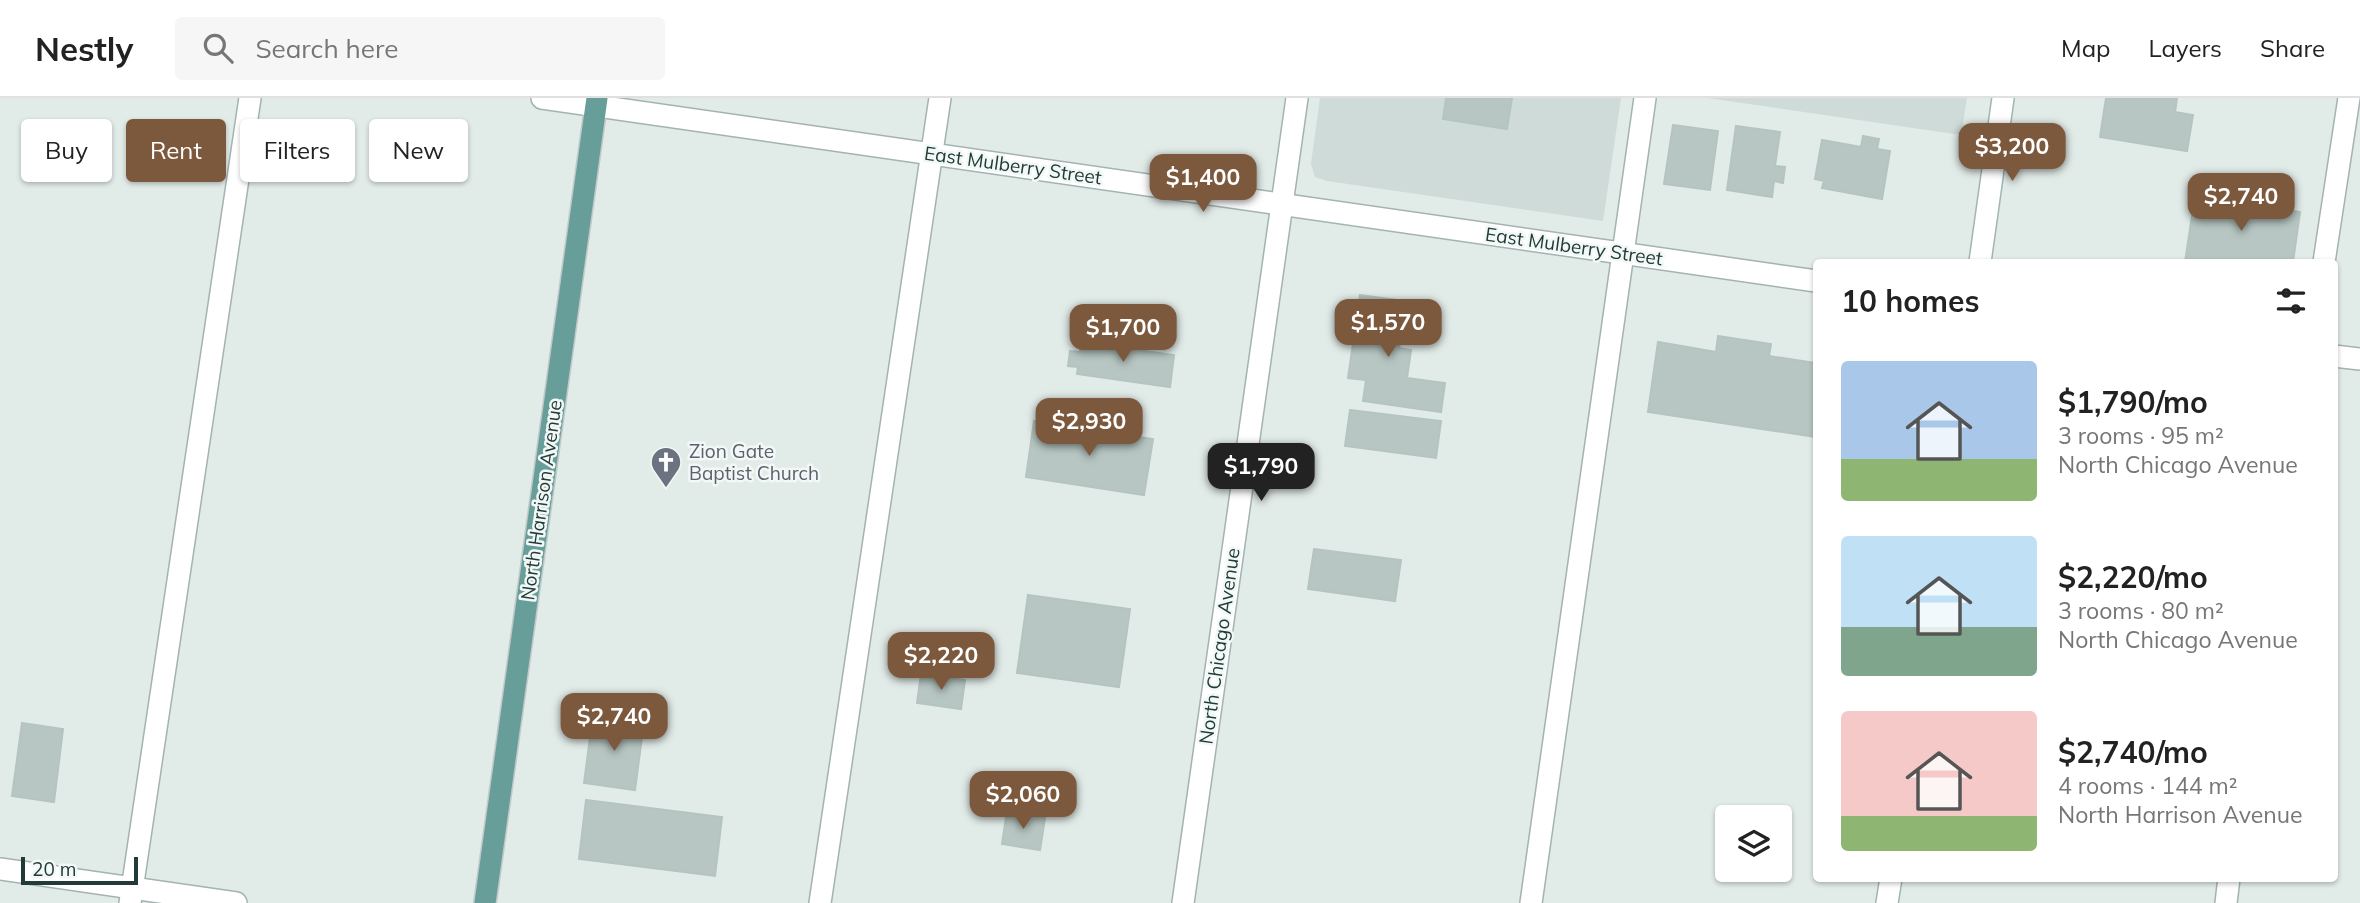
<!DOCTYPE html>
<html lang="en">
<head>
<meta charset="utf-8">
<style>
	:root { --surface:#fff; --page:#f6f6f6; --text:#222; --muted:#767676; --line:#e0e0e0; --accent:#7c583d }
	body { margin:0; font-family:Mulish,sans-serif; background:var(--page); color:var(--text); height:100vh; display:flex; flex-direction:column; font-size:26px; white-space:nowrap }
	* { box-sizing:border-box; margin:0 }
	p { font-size:23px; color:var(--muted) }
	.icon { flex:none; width:38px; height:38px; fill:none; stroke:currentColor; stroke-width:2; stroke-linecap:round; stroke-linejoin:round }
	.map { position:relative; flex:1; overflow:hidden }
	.drawer { position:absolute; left:1813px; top:161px; width:525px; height:623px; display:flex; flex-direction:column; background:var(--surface); border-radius:7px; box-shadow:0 2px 5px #0004 }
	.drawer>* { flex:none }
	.banner { position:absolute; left:21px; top:21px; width:665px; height:63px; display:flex; gap:14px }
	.tools { position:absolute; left:1715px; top:707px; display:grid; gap:14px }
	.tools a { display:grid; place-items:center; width:77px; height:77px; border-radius:7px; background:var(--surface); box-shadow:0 2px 5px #0004; font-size:35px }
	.scale { position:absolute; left:21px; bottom:18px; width:117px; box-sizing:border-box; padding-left:7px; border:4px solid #223b39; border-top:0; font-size:19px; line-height:24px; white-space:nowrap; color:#223b39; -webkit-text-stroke:5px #f1f8f6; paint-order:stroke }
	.price { position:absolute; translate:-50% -60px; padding:0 16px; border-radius:14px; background:var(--accent); color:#fff; font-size:23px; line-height:46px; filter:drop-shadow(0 2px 4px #0008) }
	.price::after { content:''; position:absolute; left:50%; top:42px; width:21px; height:16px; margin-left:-10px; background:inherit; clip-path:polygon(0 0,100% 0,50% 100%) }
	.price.active { background:#222; color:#fff }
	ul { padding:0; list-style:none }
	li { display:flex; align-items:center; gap:21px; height:175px; padding:0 28px }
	li span { display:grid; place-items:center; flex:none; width:196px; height:140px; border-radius:7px; color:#555 }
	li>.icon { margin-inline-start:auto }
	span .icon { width:84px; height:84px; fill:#fffc; stroke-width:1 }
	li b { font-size:30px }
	h2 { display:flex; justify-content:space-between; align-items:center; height:84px; padding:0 28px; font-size:30px }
	.pill { padding:0 24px; border-radius:7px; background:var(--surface); box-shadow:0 2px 5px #0004; font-size:24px; line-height:63px }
	.pill.active { background:var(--accent); color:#fff }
	header { display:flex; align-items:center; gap:42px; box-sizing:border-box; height:98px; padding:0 35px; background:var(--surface); border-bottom:2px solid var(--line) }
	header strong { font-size:33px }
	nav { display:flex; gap:38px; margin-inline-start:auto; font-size:24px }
	.search { width:490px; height:63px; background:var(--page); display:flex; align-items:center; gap:18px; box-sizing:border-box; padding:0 24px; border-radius:7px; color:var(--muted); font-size:26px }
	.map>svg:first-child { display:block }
	.built { fill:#cfdbd8 }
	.building { fill:#b7c6c2; stroke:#b4c4c0; stroke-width:2 }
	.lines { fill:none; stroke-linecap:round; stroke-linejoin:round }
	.lane-casing { stroke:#a4b3b0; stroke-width:24 }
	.street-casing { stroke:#a4b3b0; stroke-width:24 }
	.secondary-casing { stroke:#a0b6b2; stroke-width:24 }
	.primary-casing { stroke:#c1c8c8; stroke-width:24 }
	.lane { stroke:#fff; stroke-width:21 }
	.street { stroke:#fff; stroke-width:21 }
	.secondary { stroke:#fff; stroke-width:21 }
	.primary { stroke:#689e9a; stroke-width:21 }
	.labels { text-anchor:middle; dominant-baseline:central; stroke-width:5; stroke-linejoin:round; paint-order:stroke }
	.street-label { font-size:19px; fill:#223b39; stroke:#f1f8f6 }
	.worship-label { font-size:19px; fill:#5b616d; stroke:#f1f8f6; text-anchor:start }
</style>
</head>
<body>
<header>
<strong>Nestly</strong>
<div class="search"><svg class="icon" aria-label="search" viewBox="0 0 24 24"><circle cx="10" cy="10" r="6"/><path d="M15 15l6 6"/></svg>Search here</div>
<nav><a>Map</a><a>Layers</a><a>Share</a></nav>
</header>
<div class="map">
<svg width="2360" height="805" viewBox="0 0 2360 805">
	<rect width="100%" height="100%" fill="#e1ebe8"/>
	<!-- built -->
	<g class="built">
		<path d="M1320,0H1621L1603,123L1327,83L1315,79L1311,66Z"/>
		<path d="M1708,0H1967L1961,37Z"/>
	</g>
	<!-- building -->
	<g class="building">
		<path d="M1446,0H1512L1507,31L1443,21Z"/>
		<path d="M2106,0H2177L2175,14L2193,17L2187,53L2100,39Z"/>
		<path d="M1673,27L1718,33L1710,92L1664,86Z"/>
		<path d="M1736,28L1780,34L1775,68L1785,69L1783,85L1774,83L1772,99L1727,92Z"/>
		<path d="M1863,38L1879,41L1877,51L1890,53L1882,101L1822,90L1824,83L1815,81L1822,42L1861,49Z"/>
		<path d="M2195,98L2300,114L2293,164H2185Z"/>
		<path d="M1360,197L1405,203L1399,250L1411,252L1407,280L1445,285L1441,314L1363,303L1366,282L1348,280Z"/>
		<path d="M1718,238L1771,246L1769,258L1816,265V339L1648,314L1658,244L1716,254Z"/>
		<path d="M1081,244L1174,257L1170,289L1077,276L1078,269L1068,268L1070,253L1080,254Z"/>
		<path d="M1350,312L1441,323L1436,360L1345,348Z"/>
		<path d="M1034,323L1153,341L1144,397L1026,379Z"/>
		<path d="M1314,451L1401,462L1395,503L1308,491Z"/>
		<path d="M1028,497L1130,511L1119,589L1017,575Z"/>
		<path d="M921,576L965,582L961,611L917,605Z"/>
		<path d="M593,617L644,624L635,692L584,685Z"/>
		<path d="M22,625L63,631L54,704L12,698Z"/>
		<path d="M586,702L722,719L715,778L579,761Z"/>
		<path d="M1007,713L1045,720L1040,752L1002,746Z"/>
	</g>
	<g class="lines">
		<!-- lane casing -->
		<g class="lane-casing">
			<g id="lane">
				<path d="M2324,164L2349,0"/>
				<path d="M130,805L250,0"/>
				<path d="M820,805L940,0"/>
				<path d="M1531,805L1645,0"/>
				<path d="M2226,805L2229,780"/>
			</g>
		</g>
		<!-- street casing -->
		<g class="street-casing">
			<g id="street">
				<path d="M542,0L1816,183"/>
				<path d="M2334,258L2360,261"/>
				<path d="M0,771L236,805"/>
				<path d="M1183,805L1297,0"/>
			</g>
		</g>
		<!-- secondary casing -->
		<g class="secondary-casing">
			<g id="secondary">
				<path d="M1980,164L2003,0"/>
				<path d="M1887,805L1891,780"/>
			</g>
		</g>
		<!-- primary casing -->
		<g class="primary-casing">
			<path id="primary" d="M485,805L597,0"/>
		</g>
		<!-- lane -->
		<use href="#lane" class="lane"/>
		<!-- street -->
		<use href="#street" class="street"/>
		<!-- secondary -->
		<use href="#secondary" class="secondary"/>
		<!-- primary -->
		<use href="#primary" class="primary"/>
	</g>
	<!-- icons -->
	<defs>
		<g id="church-pin" transform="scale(1.575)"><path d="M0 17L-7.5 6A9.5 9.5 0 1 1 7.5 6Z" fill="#6b7280" stroke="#f1f8f6"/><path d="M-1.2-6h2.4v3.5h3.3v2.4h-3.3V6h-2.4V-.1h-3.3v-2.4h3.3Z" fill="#fff"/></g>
	</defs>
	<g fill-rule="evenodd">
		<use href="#church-pin" x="666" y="364"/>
	</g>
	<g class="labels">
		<!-- street labels -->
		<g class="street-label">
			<text transform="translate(1013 67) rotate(8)">East Mulberry Street</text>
			<text transform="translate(1574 148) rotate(8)">East Mulberry Street</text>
			<text transform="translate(541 402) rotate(-82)">North Harrison Avenue</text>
			<text transform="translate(1219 548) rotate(-82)">North Chicago Avenue</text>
		</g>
		<!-- worship labels -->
		<g class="worship-label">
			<text x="689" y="353">Zion Gate<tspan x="689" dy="22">Baptist Church</tspan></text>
		</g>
	</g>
</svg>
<div class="tools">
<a><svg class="icon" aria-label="layers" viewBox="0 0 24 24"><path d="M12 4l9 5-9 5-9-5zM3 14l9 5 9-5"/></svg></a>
</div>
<div class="scale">20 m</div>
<b class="price" style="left:2012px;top:85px">$3,200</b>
<b class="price" style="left:1203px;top:116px">$1,400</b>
<b class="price" style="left:2241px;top:135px">$2,740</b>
<b class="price" style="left:1388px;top:261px">$1,570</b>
<b class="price" style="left:1123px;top:266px">$1,700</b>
<b class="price" style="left:1089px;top:360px">$2,930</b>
<b class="price active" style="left:1261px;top:405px">$1,790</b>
<b class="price" style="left:941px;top:594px">$2,220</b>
<b class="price" style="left:614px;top:655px">$2,740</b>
<b class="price" style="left:1023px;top:733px">$2,060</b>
<div class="banner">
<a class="pill">Buy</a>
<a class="pill active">Rent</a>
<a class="pill">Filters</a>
<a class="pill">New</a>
</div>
<section class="drawer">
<h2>10 homes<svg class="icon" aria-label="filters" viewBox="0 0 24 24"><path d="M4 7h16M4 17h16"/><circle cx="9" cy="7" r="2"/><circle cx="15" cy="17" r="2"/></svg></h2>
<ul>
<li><span style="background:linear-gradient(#a9c7e8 70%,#8fb573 0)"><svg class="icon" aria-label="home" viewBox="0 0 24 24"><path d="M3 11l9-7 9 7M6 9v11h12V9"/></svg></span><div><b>$1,790/mo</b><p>3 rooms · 95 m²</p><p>North Chicago Avenue</p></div></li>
<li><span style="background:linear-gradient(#bfe0f5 65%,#7fa58c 0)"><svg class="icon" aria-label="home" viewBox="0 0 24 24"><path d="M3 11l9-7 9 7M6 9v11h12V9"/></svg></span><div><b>$2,220/mo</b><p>3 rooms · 80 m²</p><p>North Chicago Avenue</p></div></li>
<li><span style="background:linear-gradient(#f6c9c9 75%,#8fb573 0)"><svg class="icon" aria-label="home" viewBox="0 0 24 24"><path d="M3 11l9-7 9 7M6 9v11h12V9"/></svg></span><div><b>$2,740/mo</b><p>4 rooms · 144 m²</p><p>North Harrison Avenue</p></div></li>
</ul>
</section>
</div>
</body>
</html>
